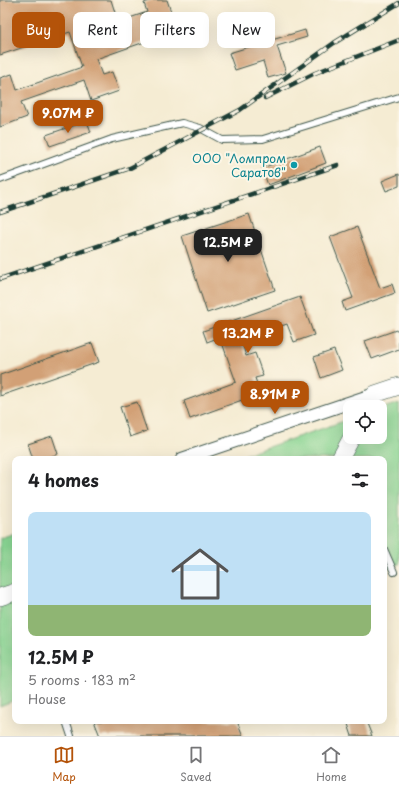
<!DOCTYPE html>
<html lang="en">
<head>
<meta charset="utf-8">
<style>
	:root { --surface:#fff; --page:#f2f2f2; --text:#202124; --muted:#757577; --line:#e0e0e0; --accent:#b45309 }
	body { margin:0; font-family:"Playpen Sans",sans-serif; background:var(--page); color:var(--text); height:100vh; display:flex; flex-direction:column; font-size:15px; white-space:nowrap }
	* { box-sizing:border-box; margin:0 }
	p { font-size:13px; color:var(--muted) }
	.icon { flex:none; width:22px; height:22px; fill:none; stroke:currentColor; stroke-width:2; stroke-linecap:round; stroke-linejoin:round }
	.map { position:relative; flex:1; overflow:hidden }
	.panel { position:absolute; left:12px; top:456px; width:375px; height:268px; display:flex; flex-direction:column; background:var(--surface); border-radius:8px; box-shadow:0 4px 16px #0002 }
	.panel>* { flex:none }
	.top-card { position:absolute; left:12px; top:12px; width:375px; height:36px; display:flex; gap:8px }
	.tools { position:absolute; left:343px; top:400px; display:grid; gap:8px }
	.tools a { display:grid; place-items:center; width:44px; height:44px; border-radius:8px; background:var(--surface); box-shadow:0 4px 16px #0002; font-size:20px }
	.price { position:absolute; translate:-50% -34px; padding:0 9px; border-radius:8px; background:var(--accent); color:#fff; font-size:13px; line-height:26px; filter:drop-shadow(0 1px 2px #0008) }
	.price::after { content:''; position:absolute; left:50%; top:24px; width:12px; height:9px; margin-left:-6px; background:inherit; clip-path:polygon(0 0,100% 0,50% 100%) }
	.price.active { background:#222; color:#fff }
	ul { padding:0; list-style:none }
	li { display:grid; align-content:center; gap:8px; height:212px; padding:0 16px }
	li+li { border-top:1px solid var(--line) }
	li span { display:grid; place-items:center; height:124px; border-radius:8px; color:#555 }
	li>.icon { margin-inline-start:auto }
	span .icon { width:72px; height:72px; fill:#fffc; stroke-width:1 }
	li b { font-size:17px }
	h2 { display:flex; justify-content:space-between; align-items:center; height:48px; padding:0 16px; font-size:17px }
	.tag { padding:0 14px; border-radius:8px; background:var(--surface); box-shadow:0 4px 16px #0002; font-size:14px; line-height:36px }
	.tag.active { background:var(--accent); color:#fff }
	.tabs { display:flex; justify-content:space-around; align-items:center; height:56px; border-top:1px solid var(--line); background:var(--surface); font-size:11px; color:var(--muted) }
	.tabs a { display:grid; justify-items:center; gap:2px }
	.tabs .active { color:var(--accent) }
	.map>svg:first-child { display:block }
	.green { fill:#88d492; stroke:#548863 }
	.building { fill:#d2a076 }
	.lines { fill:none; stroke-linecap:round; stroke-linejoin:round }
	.lane-casing { stroke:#3f574c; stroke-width:8 }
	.street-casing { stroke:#3f574c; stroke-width:14 }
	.secondary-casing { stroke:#3f574c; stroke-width:18 }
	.lane { stroke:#fff; stroke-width:6 }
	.street { stroke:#fff; stroke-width:12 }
	.secondary { stroke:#fff; stroke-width:17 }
	.rail-casing { stroke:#1f3d34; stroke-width:4.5 }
	.rail { stroke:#fcf5e5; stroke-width:3; stroke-dasharray:9; stroke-linecap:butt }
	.culture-dot { fill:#0f9aa8; stroke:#fcf5e5; stroke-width:1.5 }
	.labels { text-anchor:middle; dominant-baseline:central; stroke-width:4; stroke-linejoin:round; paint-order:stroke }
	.culture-label { font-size:12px; fill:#0d838f; stroke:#fcf5e5; text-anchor:end }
</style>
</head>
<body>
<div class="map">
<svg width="399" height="736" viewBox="0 0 399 736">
	<rect width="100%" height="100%" fill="#fcf5e5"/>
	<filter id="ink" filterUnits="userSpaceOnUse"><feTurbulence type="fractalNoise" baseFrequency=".025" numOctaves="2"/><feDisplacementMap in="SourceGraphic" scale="8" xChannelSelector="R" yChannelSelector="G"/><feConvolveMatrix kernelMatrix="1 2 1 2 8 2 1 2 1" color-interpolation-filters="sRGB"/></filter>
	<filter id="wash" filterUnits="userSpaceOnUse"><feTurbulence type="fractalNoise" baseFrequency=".012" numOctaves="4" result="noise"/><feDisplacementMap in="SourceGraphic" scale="16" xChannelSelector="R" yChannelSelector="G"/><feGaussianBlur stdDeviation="0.9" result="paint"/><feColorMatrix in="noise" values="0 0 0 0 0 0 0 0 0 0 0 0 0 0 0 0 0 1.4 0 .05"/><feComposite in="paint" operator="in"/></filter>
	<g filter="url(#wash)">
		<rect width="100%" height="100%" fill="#f5ecd3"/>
		<!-- green -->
		<g class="green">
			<path d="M399,403V564L384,570V459H233L350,419V437H380V409Z"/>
			<path d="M15,533V700L0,706V538Z"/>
		</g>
		<g id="blocks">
			<!-- building -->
			<g class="building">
				<path d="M0,0H111L118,22L147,12L144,3L152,0H167L180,38L159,45L156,38L96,59L102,75L112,72L119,91L91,101L84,80L21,102L27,117L0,127V78L12,74L17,90L82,67L70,32L0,55Z"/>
				<path d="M305,30L307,37L277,46L286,73L268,78L263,61L235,70L229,53Z"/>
				<path d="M87,121L91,132L50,146L46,135Z"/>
				<path d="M320,147L326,163L268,185L262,168Z"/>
				<path d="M399,174V186L386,191L382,181Z"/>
				<path d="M249,214L275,290L207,313L182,236Z"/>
				<path d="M357,227L380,288L392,284L395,293L345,311L342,302L353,298L330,237Z"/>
				<path d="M300,297L314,335L294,342L287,324L241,340L246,356L255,353L263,376L255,378L263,400L244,406L242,400L190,419L184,401L236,382L220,337L207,342L203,331Z"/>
				<path d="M399,329V349L372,359L365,341Z"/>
				<path d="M92,343L99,362L0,396V375Z"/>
				<path d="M334,350L342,370L321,378L314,357Z"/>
				<path d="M137,402L147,431L130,437L120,407Z"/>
				<path d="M52,436L58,454L44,459H33L28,444Z"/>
				<path d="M94,721H237L243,736H100Z"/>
				<path d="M347,721H366L372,736H352Z"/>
			</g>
		</g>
	</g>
	<g filter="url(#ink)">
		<use href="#blocks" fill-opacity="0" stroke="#3f574c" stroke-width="1"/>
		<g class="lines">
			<!-- lane casing -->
			<g class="lane-casing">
				<g id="lane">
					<path d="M0,180L112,139L182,123L200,128L222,140L263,139L399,97"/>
					<path d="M384,549L394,572"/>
					<path d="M66,721L71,736"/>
				</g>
			</g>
			<!-- street casing -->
			<g class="street-casing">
				<path id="street" d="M182,459L375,394"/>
			</g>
			<!-- secondary casing -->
			<g class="secondary-casing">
				<g id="secondary">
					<path d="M368,407L375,394L399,386"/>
					<path d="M340,459L352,437"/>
					<path d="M0,597L15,592"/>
				</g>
			</g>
			<!-- lane -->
			<use href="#lane" class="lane"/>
			<!-- street -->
			<use href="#street" class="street"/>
			<!-- secondary -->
			<use href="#secondary" class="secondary"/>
			<!-- rail casing -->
			<g class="rail-casing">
				<g id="rail">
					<path d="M265,98L315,73L399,40"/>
					<path d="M0,212L130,168L240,110L334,43L399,3"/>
					<path d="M0,279L338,165"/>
				</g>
			</g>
			<!-- rail -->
			<use href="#rail" class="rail"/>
		</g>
	</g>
	<!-- markers -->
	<circle class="culture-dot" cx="294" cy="165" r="4"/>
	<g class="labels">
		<!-- culture labels -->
		<g class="culture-label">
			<text x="286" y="158">ООО "Ломпром<tspan x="286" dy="14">Саратов"</tspan></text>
		</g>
	</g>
</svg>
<div class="tools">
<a><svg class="icon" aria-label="locate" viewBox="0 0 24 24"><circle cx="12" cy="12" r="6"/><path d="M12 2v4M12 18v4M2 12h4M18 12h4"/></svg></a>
</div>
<b class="price" style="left:68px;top:134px">9.07M ₽</b>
<b class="price active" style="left:228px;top:263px">12.5M ₽</b>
<b class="price" style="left:248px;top:354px">13.2M ₽</b>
<b class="price" style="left:275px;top:415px">8.91M ₽</b>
<div class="top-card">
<a class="tag active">Buy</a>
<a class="tag">Rent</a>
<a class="tag">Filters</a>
<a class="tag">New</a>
</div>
<section class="panel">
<h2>4 homes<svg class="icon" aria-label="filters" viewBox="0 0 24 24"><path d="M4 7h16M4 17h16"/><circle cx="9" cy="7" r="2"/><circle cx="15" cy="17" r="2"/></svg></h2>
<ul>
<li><span style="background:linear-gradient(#bfe0f5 75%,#8fb573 0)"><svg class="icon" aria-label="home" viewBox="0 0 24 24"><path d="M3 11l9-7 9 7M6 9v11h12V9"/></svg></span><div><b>12.5M ₽</b><p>5 rooms · 183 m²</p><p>House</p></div></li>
</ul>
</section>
</div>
<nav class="tabs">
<a class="active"><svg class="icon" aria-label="map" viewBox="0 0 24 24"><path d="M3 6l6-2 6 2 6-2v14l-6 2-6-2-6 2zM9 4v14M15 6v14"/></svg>Map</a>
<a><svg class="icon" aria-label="saved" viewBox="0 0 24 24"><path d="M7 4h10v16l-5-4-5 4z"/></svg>Saved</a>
<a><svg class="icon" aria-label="home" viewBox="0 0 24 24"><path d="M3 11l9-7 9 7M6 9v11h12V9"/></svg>Home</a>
</nav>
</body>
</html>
